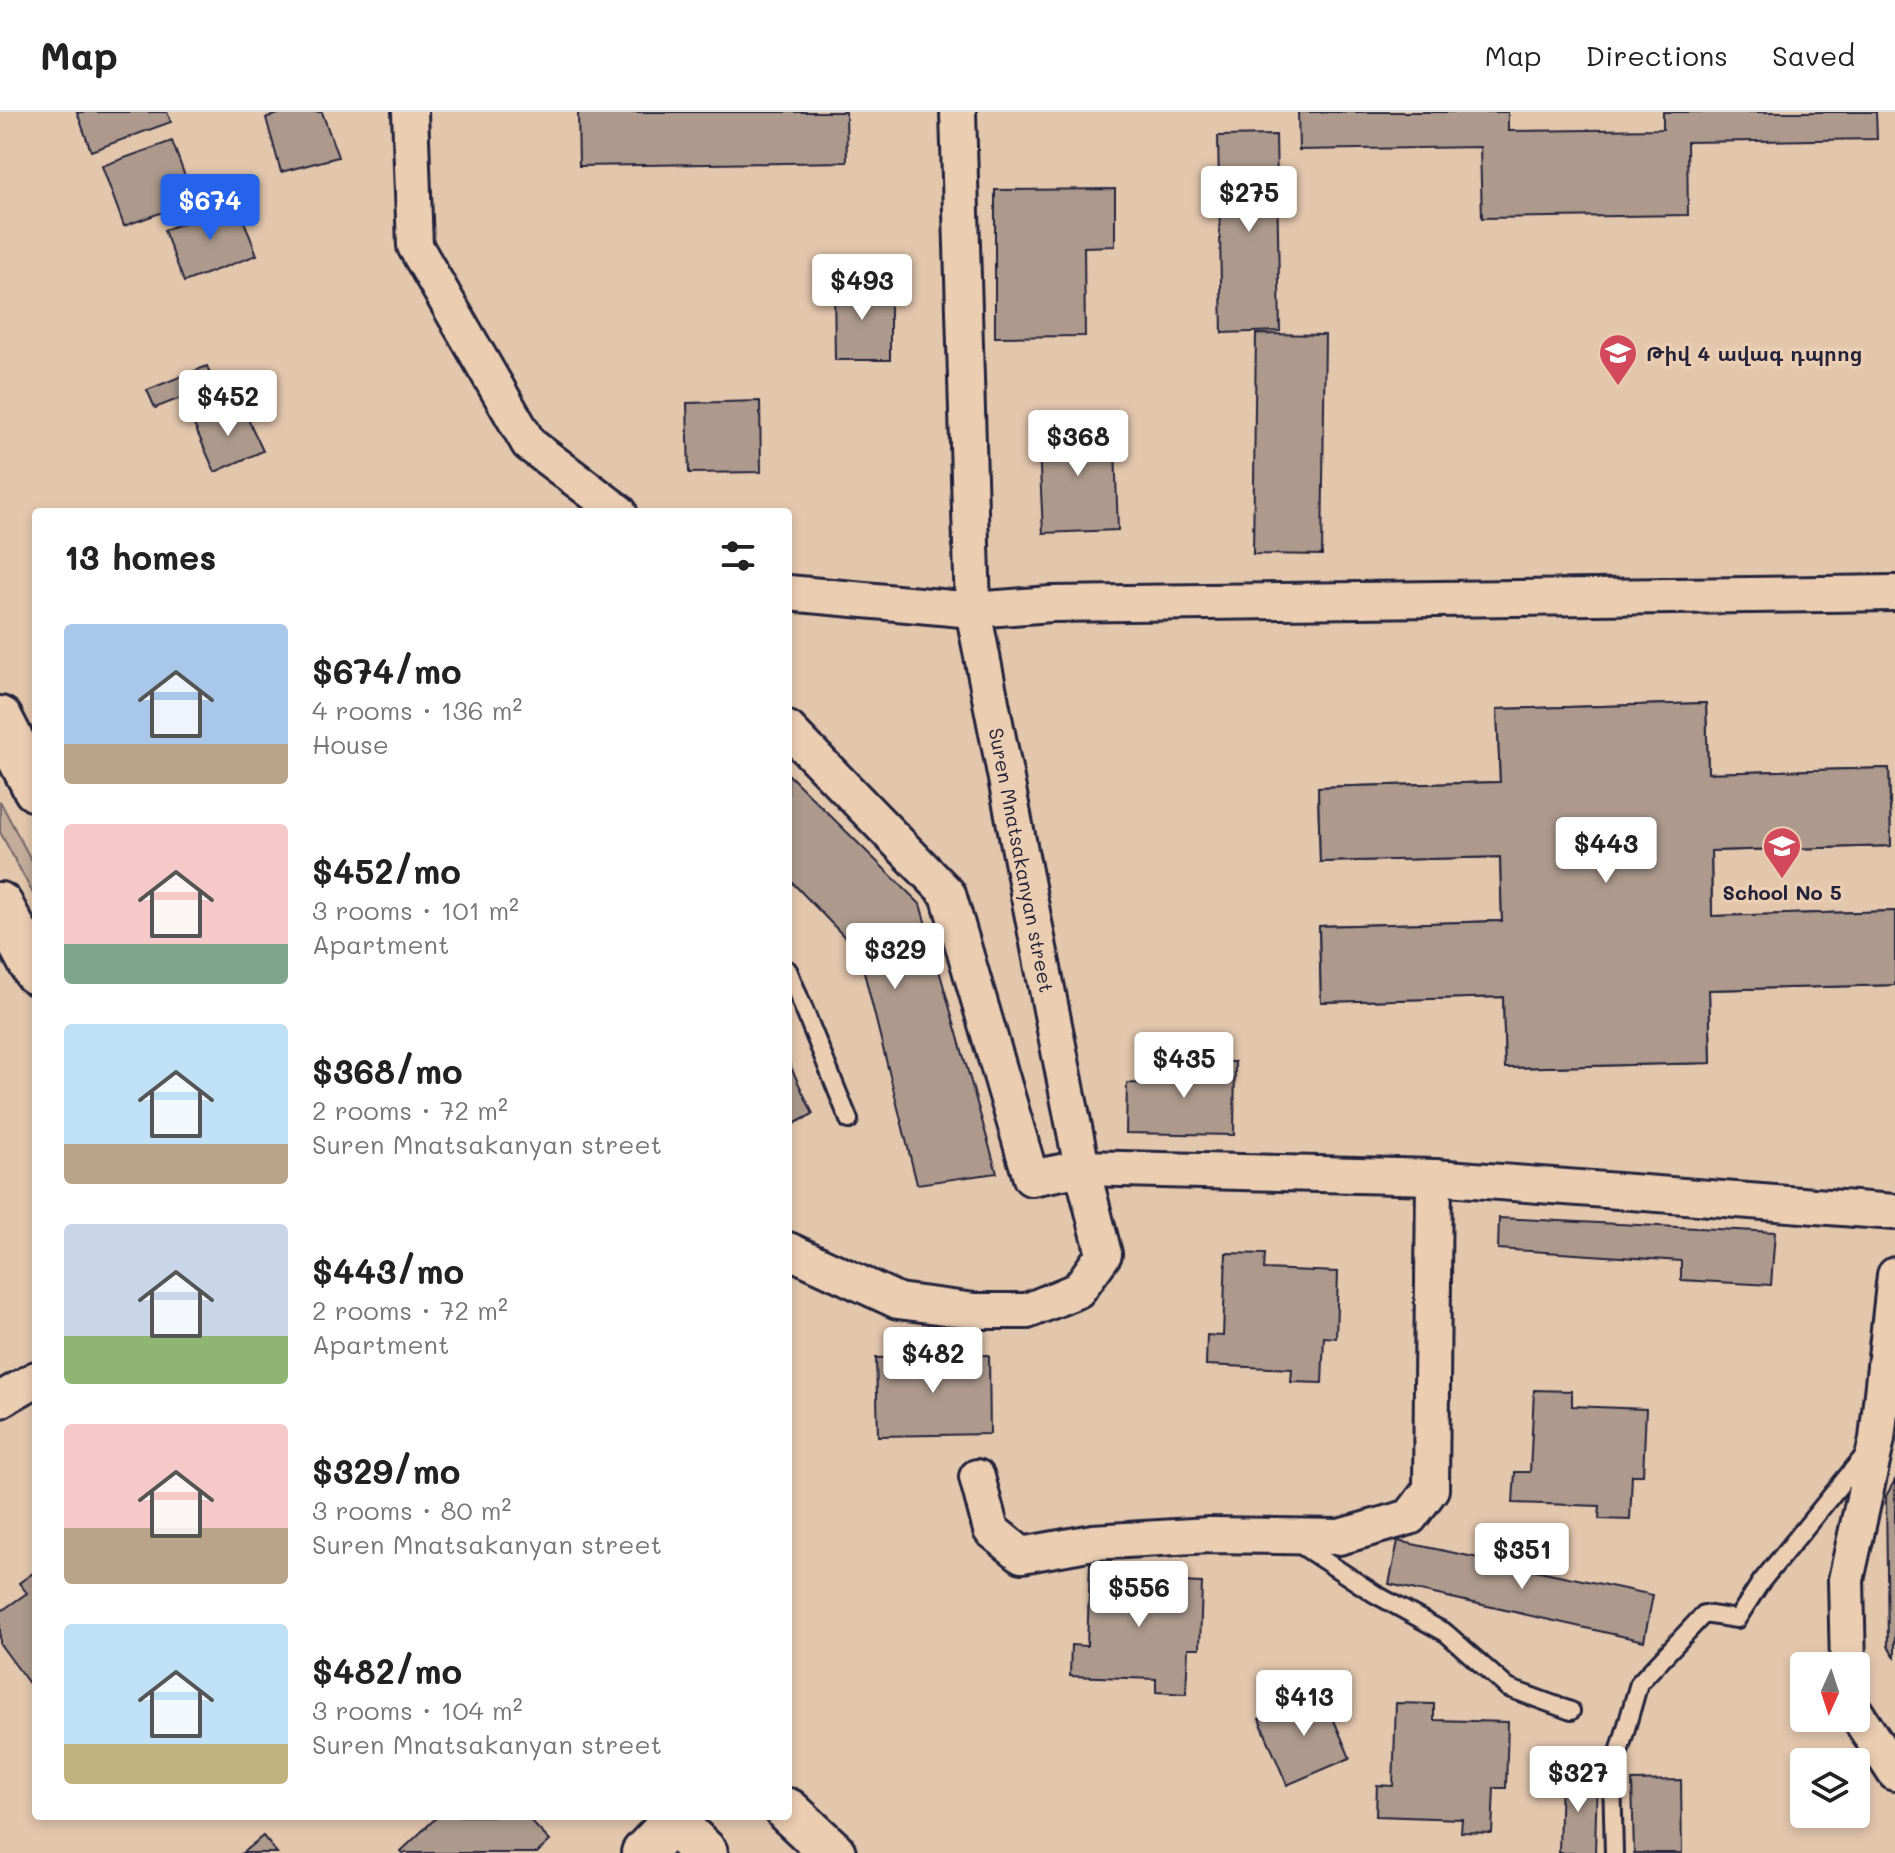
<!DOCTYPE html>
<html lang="en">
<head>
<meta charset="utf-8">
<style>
	:root { --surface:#fff; --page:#f2f2f2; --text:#222; --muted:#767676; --line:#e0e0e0; --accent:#2563eb }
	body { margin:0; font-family:Mali,"Noto Sans Armenian",sans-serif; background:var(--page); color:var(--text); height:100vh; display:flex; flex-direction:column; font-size:30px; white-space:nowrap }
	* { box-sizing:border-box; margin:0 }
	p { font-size:26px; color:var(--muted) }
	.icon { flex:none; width:44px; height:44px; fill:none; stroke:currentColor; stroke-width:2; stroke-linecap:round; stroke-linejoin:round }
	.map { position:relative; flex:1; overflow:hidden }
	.details { position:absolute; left:32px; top:396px; width:760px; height:1312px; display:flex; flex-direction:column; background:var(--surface); border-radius:8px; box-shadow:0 4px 12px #0003 }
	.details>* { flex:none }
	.needle { width:52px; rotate:183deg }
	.controls { position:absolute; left:1790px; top:1540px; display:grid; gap:16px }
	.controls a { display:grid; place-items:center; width:80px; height:80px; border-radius:8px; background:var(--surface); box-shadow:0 4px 12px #0003; font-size:40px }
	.price { position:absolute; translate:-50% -68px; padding:0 18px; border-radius:8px; background:#fff; color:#222; font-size:26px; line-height:52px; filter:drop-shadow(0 2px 4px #0008) }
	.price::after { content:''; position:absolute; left:50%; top:48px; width:24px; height:18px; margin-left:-12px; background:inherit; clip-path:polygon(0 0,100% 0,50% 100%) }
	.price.current { background:var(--accent); color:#fff }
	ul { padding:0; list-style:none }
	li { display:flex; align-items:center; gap:24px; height:200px; padding:0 32px }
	li span { display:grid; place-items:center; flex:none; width:224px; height:160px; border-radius:8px; color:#555 }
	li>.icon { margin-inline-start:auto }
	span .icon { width:96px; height:96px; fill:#fffc; stroke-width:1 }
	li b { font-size:34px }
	h2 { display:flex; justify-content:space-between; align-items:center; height:96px; padding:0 32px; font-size:34px }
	header { display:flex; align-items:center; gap:48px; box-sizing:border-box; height:112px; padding:0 40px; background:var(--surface); border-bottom:2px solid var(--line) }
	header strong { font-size:38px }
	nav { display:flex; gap:44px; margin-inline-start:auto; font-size:28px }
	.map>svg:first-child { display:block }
	.green { fill:#c3ac9a; stroke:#72676a; stroke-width:2 }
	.building { fill:#ad9a8d; stroke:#22223b; stroke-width:2; fill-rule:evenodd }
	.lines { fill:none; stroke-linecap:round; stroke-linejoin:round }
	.service-casing { stroke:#22223b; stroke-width:22 }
	.minor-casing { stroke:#22223b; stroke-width:40 }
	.tertiary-casing { stroke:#22223b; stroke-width:48 }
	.secondary-casing { stroke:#22223b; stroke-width:50 }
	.service { stroke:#ebceb2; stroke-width:16 }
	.minor { stroke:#ebceb2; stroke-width:34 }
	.tertiary { stroke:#ebceb2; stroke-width:42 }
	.secondary { stroke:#ebceb2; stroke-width:44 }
	.labels { text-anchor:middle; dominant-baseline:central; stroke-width:7; stroke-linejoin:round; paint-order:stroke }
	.poi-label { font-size:20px; font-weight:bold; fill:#22223b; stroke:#ebceb2; text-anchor:start }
	.street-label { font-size:20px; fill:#22223b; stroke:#ebceb2 }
</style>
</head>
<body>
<header>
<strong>Map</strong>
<nav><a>Map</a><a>Directions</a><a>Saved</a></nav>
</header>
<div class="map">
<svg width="1895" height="1741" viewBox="0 0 1895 1741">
	<rect width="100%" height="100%" fill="#e3c7ad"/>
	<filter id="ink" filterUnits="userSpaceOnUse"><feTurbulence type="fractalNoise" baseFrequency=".0125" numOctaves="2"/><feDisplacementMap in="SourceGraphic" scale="16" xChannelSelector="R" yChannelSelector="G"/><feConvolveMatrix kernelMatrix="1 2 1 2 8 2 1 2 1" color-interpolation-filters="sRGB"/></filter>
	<g filter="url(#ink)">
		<!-- green -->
		<path class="green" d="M0,689L36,757V787L0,720Z"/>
		<!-- building -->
		<g class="building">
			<path d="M77,0H167L171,10L91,39Z"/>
			<path d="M284,0H322L338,45L281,60L266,6Z"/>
			<path d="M578,0H846L847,50L579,54Z"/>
			<path d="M1298,0H1508V19L1663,17V0H1876L1877,27L1687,30L1688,103L1482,106L1480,35L1299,38Z"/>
			<path d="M1276,23L1280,219L1222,221L1218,24Z"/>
			<path d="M172,29L194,89L124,114L102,54Z"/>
			<path d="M1115,77V134L1084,135L1085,224L995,225V78Z"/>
			<path d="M237,91L257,143L184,170L164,118Z"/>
			<path d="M834,173H890V248H835Z"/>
			<path d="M1256,222L1325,223L1322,443L1253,442Z"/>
			<path d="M207,254L214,273L155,296L147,278Z"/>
			<path d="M760,289L761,360L689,361L687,291Z"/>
			<path d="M241,292L263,339L215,360L194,313Z"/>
			<path d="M1114,311L1118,418L1043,421L1038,314Z"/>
			<path d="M1706,591L1708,661L1889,656L1891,734L1711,739L1712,804L1895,799V873L1709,878L1711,951L1505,956L1503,885L1321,890L1319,814L1502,809L1500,745L1320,750L1318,675L1500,670L1497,597ZM1683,670L1684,731L1527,732L1526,671ZM1688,812L1689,875L1531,878L1530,815Z"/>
			<path d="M1706,591L1708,661L1889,656L1891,734L1711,739L1712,804L1895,799V873L1709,878L1711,951L1505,956L1503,885L1321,890L1319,814L1502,809L1500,745L1320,750L1318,675L1500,670L1497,597Z"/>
			<path d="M788,662L920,792L997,1061L917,1072L859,840L788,766Z"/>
			<path d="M788,949L813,1002L788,1015Z"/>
			<path d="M1156,949L1235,950L1234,1023L1126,1021L1127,971L1156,972Z"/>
			<path d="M1499,1106L1775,1120L1771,1173L1681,1168V1149L1498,1137Z"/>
			<path d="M1226,1141L1265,1142L1264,1157L1338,1160L1336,1226L1324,1225L1322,1271L1291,1270L1292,1257L1206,1253L1207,1223L1223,1224Z"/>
			<path d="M957,1237V1244L989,1243L990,1322L878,1324L876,1246L917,1245V1239Z"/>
			<path d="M1534,1278L1572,1279V1294L1646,1297L1643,1363H1632L1630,1408L1599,1407L1600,1394L1513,1391L1515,1360H1530Z"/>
			<path d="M1895,1368V1545L1888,1534L1886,1384Z"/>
			<path d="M1398,1429L1653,1483L1644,1529L1389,1472Z"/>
			<path d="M1090,1451L1129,1453L1128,1468L1202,1471L1200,1536H1188L1186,1582L1156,1580V1567L1070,1564L1071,1533L1087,1534Z"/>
			<path d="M36,1459V1581L0,1532V1500L27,1481L19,1471Z"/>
			<path d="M1322,1580L1350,1646L1287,1673L1259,1607Z"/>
			<path d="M1396,1591L1434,1592V1608L1508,1610L1506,1676H1494L1492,1721L1461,1720L1462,1707L1376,1704L1377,1673L1393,1674Z"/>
			<path d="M1561,1662L1597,1663L1595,1741H1559Z"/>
			<path d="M1681,1668L1682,1741H1634L1632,1669Z"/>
			<path d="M438,1704H526L550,1729L537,1741H403L401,1739Z"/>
			<path d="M263,1724L277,1741H242Z"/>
		</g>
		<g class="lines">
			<!-- service casing -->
			<g class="service-casing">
				<g id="service">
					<path d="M788,858L849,1008"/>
					<path d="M1296,1430L1375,1482L1446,1521L1508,1576L1571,1599"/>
					<path d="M1614,1741L1612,1665L1639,1571L1704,1502L1737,1507L1761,1470L1867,1340"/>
				</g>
			</g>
			<!-- minor casing -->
			<g class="minor-casing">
				<g id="minor">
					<path d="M410,0L415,134L529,332L619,400"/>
					<path d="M788,481L973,498L1051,492L1895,481"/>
					<path d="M788,617L948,782L1031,1066L1082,1056L1434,1065L1895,1100"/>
					<path d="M788,1138L898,1189L975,1199H1027L1078,1178L1104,1142L1082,1056L973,498L958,0"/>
					<path d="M0,1288L36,1267"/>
					<path d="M977,1365L991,1418L1022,1443L1093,1430L1209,1423L1339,1425L1410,1405L1431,1377L1434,1065"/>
					<path d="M1848,1554L1846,1468L1877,1327L1895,1163"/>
					<path d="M1856,1601L1895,1661"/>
				</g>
			</g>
			<!-- tertiary casing -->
			<g class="tertiary-casing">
				<path id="tertiary" d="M643,1741L678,1704"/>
			</g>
			<!-- secondary casing -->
			<g class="secondary-casing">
				<g id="secondary">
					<path d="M0,607L36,677"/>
					<path d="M0,793L36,860"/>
					<path d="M788,1699L833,1741"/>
					<path d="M667,1704L705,1741"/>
				</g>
			</g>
			<!-- service -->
			<use href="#service" class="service"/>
			<!-- minor -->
			<use href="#minor" class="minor"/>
			<!-- tertiary -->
			<use href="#tertiary" class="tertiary"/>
			<!-- secondary -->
			<use href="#secondary" class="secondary"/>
		</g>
	</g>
	<!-- icons -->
	<defs>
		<g id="school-pin" transform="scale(2)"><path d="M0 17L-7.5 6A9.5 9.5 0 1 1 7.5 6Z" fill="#d1495b" stroke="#ebceb2"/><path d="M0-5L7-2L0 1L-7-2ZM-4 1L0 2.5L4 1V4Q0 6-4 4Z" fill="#fff"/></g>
	</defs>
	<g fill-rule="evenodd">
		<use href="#school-pin" x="1618" y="241"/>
		<use href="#school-pin" x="1782" y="734"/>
	</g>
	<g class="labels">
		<!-- poi labels -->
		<g class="poi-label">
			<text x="1646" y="241">Թիվ 4 ավագ դպրոց</text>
			<text x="1782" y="780" text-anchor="middle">School No 5</text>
		</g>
		<!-- street labels -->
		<g class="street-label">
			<text transform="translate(1022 748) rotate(79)">Suren Mnatsakanyan street</text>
		</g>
	</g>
</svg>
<div class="controls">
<a><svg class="needle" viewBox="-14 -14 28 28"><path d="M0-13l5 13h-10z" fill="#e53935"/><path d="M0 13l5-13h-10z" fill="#767676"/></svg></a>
<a><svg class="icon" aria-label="layers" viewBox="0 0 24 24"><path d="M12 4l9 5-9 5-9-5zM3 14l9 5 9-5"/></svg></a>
</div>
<b class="price" style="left:1249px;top:122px">$275</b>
<b class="price current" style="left:210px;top:130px">$674</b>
<b class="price" style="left:862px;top:210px">$493</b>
<b class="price" style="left:228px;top:326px">$452</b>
<b class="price" style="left:1078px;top:366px">$368</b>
<b class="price" style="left:1606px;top:773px">$443</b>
<b class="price" style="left:895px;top:879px">$329</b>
<b class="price" style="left:1184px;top:988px">$435</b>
<b class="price" style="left:933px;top:1283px">$482</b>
<b class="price" style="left:1522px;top:1479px">$351</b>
<b class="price" style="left:1139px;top:1517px">$556</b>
<b class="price" style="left:1304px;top:1626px">$413</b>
<b class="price" style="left:1578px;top:1702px">$327</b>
<section class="details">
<h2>13 homes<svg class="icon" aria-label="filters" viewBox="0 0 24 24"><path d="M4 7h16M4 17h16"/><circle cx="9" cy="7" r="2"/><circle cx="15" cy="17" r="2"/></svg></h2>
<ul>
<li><span style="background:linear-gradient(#a9c7e8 75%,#b9a48a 0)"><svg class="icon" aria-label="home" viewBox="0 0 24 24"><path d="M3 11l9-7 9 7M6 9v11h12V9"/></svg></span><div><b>$674/mo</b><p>4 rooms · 136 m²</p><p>House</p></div></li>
<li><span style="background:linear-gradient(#f6c9c9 75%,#7fa58c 0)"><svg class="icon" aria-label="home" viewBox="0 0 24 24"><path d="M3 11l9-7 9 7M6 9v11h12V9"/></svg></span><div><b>$452/mo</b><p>3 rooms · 101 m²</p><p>Apartment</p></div></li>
<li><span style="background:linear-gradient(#bfe0f5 75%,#b9a48a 0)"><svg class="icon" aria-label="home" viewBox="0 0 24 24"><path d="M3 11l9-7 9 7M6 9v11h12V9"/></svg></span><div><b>$368/mo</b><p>2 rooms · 72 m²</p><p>Suren Mnatsakanyan street</p></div></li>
<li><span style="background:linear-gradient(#c9d6e8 70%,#8fb573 0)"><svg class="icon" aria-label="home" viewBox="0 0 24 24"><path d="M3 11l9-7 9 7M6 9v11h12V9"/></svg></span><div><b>$443/mo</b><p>2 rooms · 72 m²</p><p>Apartment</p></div></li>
<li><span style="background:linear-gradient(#f6c9c9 65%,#b9a48a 0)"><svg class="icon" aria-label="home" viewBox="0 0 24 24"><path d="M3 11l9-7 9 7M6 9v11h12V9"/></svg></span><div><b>$329/mo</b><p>3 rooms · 80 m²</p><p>Suren Mnatsakanyan street</p></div></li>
<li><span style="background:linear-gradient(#bfe0f5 75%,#c2b280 0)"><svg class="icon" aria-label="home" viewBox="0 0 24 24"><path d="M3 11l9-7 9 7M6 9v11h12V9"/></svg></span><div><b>$482/mo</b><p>3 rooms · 104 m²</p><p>Suren Mnatsakanyan street</p></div></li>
</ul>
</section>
</div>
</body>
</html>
